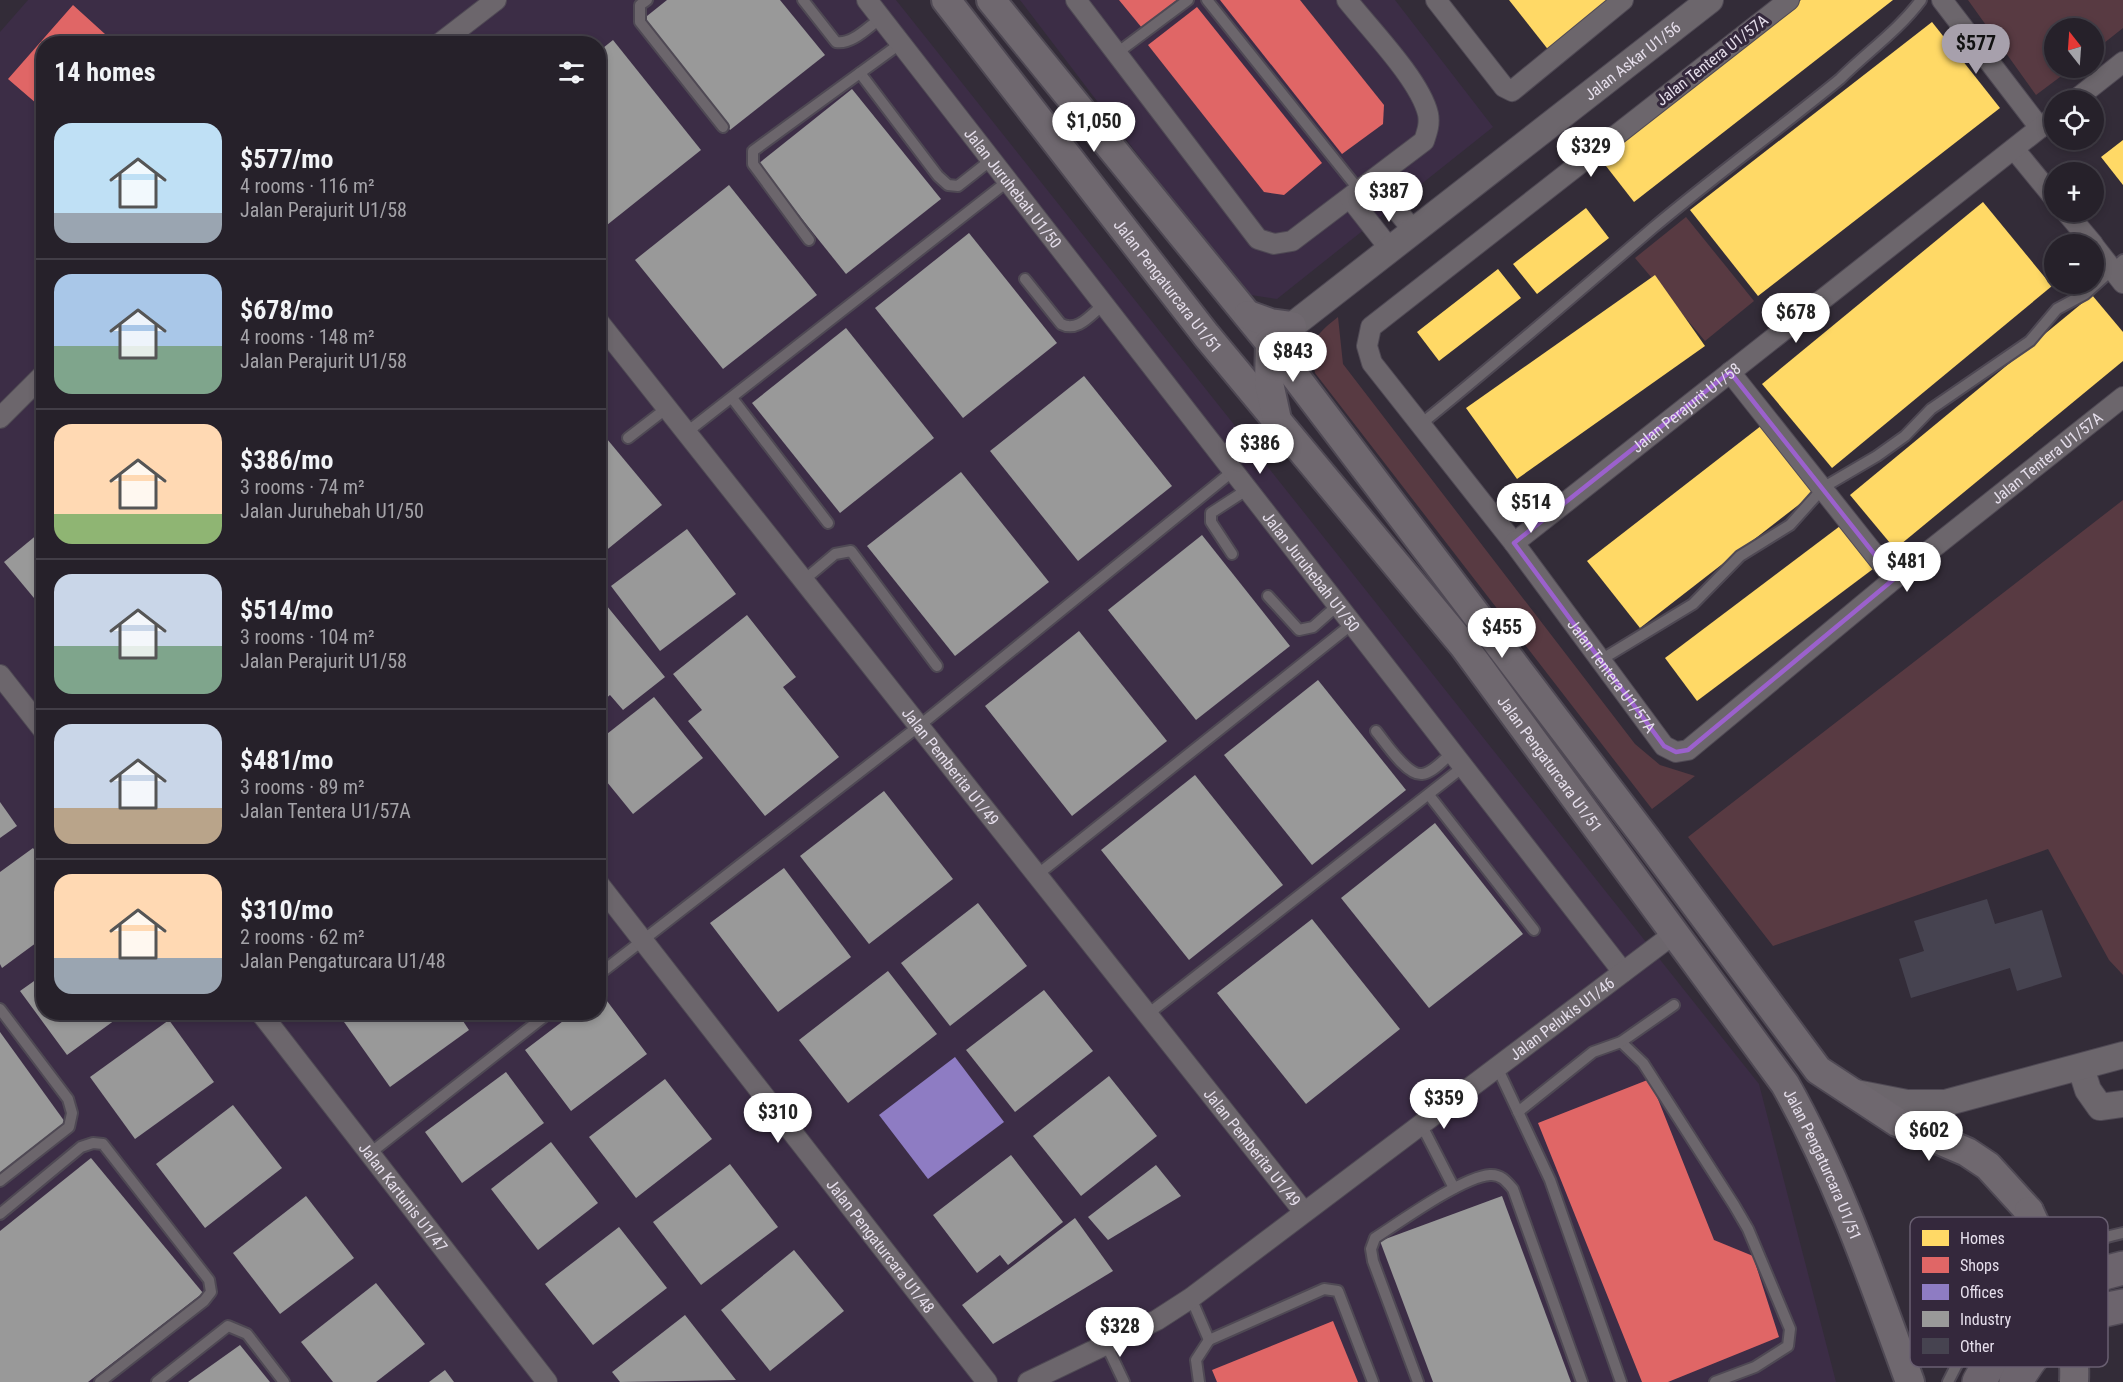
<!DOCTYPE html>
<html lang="en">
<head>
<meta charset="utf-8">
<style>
	:root { --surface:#26212a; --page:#2e2932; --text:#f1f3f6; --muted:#a4a3a8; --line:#423e47; --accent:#a7a0ac }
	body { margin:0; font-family:"Roboto Condensed",sans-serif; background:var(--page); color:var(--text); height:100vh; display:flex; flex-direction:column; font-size:22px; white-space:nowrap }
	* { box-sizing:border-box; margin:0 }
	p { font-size:20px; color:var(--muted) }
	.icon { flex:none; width:33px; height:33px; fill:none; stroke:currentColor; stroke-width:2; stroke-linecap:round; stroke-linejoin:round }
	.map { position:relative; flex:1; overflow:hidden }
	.drawer { position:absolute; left:36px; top:36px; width:570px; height:984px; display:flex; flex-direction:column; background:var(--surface); border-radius:24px; box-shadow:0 3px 9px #0003,0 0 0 2px var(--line) }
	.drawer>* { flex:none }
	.needle { width:39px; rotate:343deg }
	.tools { position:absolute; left:2044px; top:18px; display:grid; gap:12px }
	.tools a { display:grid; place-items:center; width:60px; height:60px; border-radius:50%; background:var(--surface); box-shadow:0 3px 9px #0003,0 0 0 2px var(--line); font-size:30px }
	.price { position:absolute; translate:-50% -51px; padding:0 14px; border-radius:21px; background:#fff; color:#222; font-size:20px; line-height:39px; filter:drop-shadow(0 2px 3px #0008) }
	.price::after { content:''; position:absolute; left:50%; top:36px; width:18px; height:14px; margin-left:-9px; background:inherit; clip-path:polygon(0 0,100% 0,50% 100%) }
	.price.active { background:var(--accent); color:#111 }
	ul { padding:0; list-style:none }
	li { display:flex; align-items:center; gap:18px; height:150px; padding:0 18px }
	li+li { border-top:2px solid var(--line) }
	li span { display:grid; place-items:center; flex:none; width:168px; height:120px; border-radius:18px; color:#555 }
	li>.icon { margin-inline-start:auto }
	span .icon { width:72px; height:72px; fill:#fffc; stroke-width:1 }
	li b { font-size:26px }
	h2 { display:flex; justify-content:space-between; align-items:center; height:72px; padding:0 18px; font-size:26px }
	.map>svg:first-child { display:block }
	.built { fill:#3c2d46; fill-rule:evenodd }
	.green { fill:#583a42 }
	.homes { fill:#ffd966 }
	.shops { fill:#e06666 }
	.offices { fill:#8e7cc3 }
	.industry { fill:#999 }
	.building { fill:#464350 }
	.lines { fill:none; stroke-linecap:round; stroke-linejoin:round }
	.service-casing { stroke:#4f4954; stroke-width:14 }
	.minor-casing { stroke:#4f4954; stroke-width:22 }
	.tertiary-casing { stroke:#4f4954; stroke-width:28 }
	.secondary-casing { stroke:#4f4954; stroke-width:32 }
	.trunk-casing { stroke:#4f4954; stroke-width:36 }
	.service { stroke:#6c666c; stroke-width:10 }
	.minor { stroke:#6c666c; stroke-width:20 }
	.tertiary { stroke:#6c666c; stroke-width:26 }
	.secondary { stroke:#6f686f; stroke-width:28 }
	.trunk { stroke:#6c646d; stroke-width:33 }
	.secondary-bridge-casing { stroke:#4f4954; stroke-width:32; stroke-linecap:butt }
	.secondary-bridge { stroke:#6f686f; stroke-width:28 }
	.marked { fill:none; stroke:#9b61cc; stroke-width:4.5; stroke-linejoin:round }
	.labels { text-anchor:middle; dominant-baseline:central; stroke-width:6; stroke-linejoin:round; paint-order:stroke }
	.street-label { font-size:16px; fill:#e5deeb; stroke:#34283c }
	.key { fill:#34283c; stroke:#695f71; stroke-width:1.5 }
	.key-label { font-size:16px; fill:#e5deeb }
</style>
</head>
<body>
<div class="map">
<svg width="2123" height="1382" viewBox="0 0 2123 1382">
	<rect width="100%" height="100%" fill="#332c38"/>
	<!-- built -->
	<g class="built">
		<path d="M28,0H896L1759,1084L1836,1382H0V32ZM44,44H598V1012H44Z"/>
		<path d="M1020,0H1395L1493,127L1277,299L1244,294Z"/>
	</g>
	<!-- green -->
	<g class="green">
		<path d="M1968,0H2123V28L2094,51V28H2055V68H2072L2036,95Z"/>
		<path d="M1686,217L1754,301L1705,341L1635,258Z"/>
		<path d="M1338,317L1343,364L1635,744L1660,765L1695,776L1652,809L1315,373C1311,340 1313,337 1338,317Z"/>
		<path d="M2123,500V975L2109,960L2048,849L1773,946L1688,837Z"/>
	</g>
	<!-- homes -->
	<g class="homes">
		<path d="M1509,0H1615L1550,52Z"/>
		<path d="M1801,0H1893L1634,202L1599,157Z"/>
		<path d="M1932,22L2000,108L1758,296L1690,210Z"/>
		<path d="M2123,140V185L2101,157Z"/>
		<path d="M1983,202L2052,286L1832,468L1762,384Z"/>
		<path d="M1586,208L1609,238L1537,294L1513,264Z"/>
		<path d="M1498,269L1521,298L1439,361L1417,332Z"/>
		<path d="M1655,275L1705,346L1517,479L1466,408Z"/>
		<path d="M2092,295L2123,332V361L1895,549L1850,495Z"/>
		<path d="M1766,422L1819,489L1640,628L1587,561Z"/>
		<path d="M1844,523L1877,566L1697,701L1665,658Z"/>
	</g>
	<!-- shops -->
	<g class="shops">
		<path d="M1119,0H1177L1142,28Z"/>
		<path d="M1220,0H1300L1384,105L1383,124L1342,154Z"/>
		<path d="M73,5L116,44H44V110L8,79Z"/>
		<path d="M1197,7L1322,163L1284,195L1264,192L1148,45Z"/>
		<path d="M1650,1079L1714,1240L1753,1256L1779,1337L1668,1382H1642L1538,1123Z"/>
		<path d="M1333,1321L1358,1382H1217L1212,1370Z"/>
	</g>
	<!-- offices -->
	<path class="offices" d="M955,1057L1004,1122L928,1179L879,1115Z"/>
	<!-- industry -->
	<g class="industry">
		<path d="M667,0H780L825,55L730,130L642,20Z"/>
		<path d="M613,40L701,150L607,225L598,215V52Z"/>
		<path d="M852,89L941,199L846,274L758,164Z"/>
		<path d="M729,185L817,295L723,369L635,260Z"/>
		<path d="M969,233L1057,343L963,418L875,308Z"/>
		<path d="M846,328L934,438L840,513L752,403Z"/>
		<path d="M1084,376L1172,486L1078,561L990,451Z"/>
		<path d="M607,439L662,505L598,557V446Z"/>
		<path d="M961,472L1049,582L955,656L867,546Z"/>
		<path d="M44,529V610L4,562Z"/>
		<path d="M687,529L736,594L660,651L611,586Z"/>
		<path d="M1202,535L1290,646L1196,720L1108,610Z"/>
		<path d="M602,600L665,677L623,710L610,695L598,705V603Z"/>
		<path d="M747,615L796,677L783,687L839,757L765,816L688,721L702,710L673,674Z"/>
		<path d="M1079,631L1167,741L1072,816L985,706Z"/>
		<path d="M1318,680L1406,790L1312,865L1224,755Z"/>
		<path d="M654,697L703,758L633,814L598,771V741Z"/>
		<path d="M1195,775L1283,885L1189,960L1101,850Z"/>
		<path d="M884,791L953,879L869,944L800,856Z"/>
		<path d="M0,802L17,826L0,838Z"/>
		<path d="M1435,823L1523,934L1429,1008L1341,898Z"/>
		<path d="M33,848L44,863V937L2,968L0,964V872Z"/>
		<path d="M784,868L851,957L778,1012L710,923Z"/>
		<path d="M978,903L1027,966L950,1026L901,963Z"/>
		<path d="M1312,919L1400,1029L1306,1104L1217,993Z"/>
		<path d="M888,971L937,1034L848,1103L799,1040Z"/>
		<path d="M44,974V1012H126L67,1055L20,991Z"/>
		<path d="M1044,990L1093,1051L1015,1112L966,1050Z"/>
		<path d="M601,993L647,1054L571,1111L525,1050L575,1012H598V995Z"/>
		<path d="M337,1012H457L469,1030L390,1087Z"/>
		<path d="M169,1020L214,1082L135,1139L90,1077Z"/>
		<path d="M0,1032L65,1122L0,1173Z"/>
		<path d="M506,1072L544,1123L462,1183L425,1132Z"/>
		<path d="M1109,1076L1157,1136L1081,1196L1033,1136Z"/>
		<path d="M665,1079L712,1139L636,1198L589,1137Z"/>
		<path d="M233,1105L282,1168L205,1228L156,1164Z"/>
		<path d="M551,1142L598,1203L538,1250L491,1189Z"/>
		<path d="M1011,1155L1063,1222L1008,1265L1000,1255L977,1273L933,1215Z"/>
		<path d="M91,1158L203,1293L88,1382H0V1231Z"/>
		<path d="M730,1164L778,1227L701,1285L653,1222Z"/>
		<path d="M1156,1165L1181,1196L1108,1240L1088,1217Z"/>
		<path d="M306,1196L354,1258L280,1314L233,1253Z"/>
		<path d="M1502,1196L1571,1382H1433L1380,1241Z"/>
		<path d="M1075,1218L1113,1271L993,1344L962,1305Z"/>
		<path d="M619,1227L667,1288L593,1345L545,1284Z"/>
		<path d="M794,1250L844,1311L770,1371L721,1310Z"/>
		<path d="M376,1283L425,1344L376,1382H333L301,1342Z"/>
		<path d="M685,1315L736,1380L620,1382L612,1372Z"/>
		<path d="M240,1345L270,1382H188Z"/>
		<path d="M445,1370L454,1382H429Z"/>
	</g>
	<!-- building -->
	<path class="building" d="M1987,899L1995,924L2042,910L2062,977L2017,991L2010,968L1911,998L1899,959L1924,951L1914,921Z"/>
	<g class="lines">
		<!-- service casing -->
		<g class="service-casing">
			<g id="service">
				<path d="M647,0L640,5V22L723,127"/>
				<path d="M803,0L836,42C852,45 868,27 881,18"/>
				<path d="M1207,0L1359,190"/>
				<path d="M1117,53L1188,0"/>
				<path d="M860,73L938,176L948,185L958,186L991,160"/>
				<path d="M809,240L753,164V151L901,43"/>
				<path d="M1025,279L1061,324C1078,333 1091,314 1104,304"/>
				<path d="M732,398L828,523"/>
				<path d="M1421,424C1500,360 1577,293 1654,227C1715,176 1779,129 1840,79C1867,52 1898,31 1921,0"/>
				<path d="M687,432L1008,181"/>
				<path d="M628,438L667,408"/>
				<path d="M1232,554L1211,522V513L1248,489"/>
				<path d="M804,580L835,554L851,551L937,666"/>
				<path d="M1268,596L1299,630L1313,627L1338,605"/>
				<path d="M1599,661L1693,604L1740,556L1790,525L1824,487L1877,456L1905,436L1931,409L2030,341L2057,309L2085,294L2123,260"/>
				<path d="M1376,731C1385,742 1407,776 1422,774C1433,773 1444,759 1452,753"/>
				<path d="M1429,795L1534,930"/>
				<path d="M1037,875L1352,624"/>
				<path d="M598,975L919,726L1233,471"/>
				<path d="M0,1009L68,1099L72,1113L69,1127L0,1181"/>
				<path d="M1148,1014L1463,767"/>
				<path d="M1621,1042L1643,1063L1734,1205L1748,1229L1790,1329L1788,1346L1755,1367L1715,1382"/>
				<path d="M1497,1067L1550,1180L1621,1382"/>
				<path d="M1518,1112L1593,1052L1621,1042L1674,1005"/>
				<path d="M1421,1124L1454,1188"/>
				<path d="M369,1154L550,1012"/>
				<path d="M0,1214L81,1147L93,1143L103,1144L209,1280L211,1292L204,1301L100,1382"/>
				<path d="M1191,1298L1209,1340L1324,1289L1338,1291L1373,1382"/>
				<path d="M1106,1344L1124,1382"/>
				<path d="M157,1382L228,1326L247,1334L284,1382"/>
				<path d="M1199,1382L1196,1360L1209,1340"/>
				<path d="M1418,1382L1373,1261L1371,1249L1375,1238C1400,1222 1462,1177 1490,1175C1501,1174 1507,1182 1513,1189L1582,1382"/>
				<path d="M1948,1382C1981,1312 2046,1249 2123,1233"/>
			</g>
		</g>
		<!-- minor casing -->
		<g class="minor-casing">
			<g id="minor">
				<path id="s1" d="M867,0L1623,972"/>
				<path d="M1076,0L1258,239L1274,244L1292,241L1424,141C1427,132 1430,124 1428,114C1420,80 1370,29 1347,0"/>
				<path d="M1436,0L1504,87L1512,91L1623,0"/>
				<path id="s2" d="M1789,0L1371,327L1367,346L1372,363L1514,543L1664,746L1676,752L1688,750L1894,579L2123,397"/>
				<path d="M1942,0L2040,128"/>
				<path d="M439,44L496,0"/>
				<path d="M2075,100L2123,62"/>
				<path d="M2014,149L2055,199"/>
				<path d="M1372,181L1414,231"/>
				<path d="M1350,198L1390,249"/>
				<path d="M2066,212L2093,244"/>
				<path d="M2094,246L2123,283"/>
				<path id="s3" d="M598,321L1304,1212"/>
				<path d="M1730,372L1894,579"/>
				<path d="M0,418L44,374"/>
				<path id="s4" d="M1514,543L2055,116"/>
				<path d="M0,675L44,731"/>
				<path id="s5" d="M598,883L987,1382"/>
				<path id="s6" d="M260,1012L547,1382"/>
				<path id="s7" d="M1028,1382L1157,1320L1191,1298L1675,933"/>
			</g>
		</g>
		<!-- tertiary casing -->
		<g class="tertiary-casing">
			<g id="tertiary">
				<path id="s8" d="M1275,339L1710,0"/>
				<path d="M2081,1068L2088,1090L2100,1107L2123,1104"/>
				<path d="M1856,1093L1907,1103H1945L2123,1055"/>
			</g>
		</g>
		<!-- secondary casing -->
		<g class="secondary-casing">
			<g id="secondary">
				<path id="s9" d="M946,0L1206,335L1463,645L1785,1084C1838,1178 1873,1281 1910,1382"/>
				<path d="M991,0L1270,343L1648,841L1818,1070L1897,1122L1967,1152L1988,1166L2029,1211"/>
				<path d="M1248,315L1270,323L1292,326L1287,346V366"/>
				<path d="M1270,343L1269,383L1277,420"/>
			</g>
		</g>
		<!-- trunk casing -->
		<g class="trunk-casing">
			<g id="trunk">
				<path d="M1979,1382C2015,1316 2049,1285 2123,1268"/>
				<path d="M2016,1382C2039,1338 2074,1314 2123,1306"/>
			</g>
		</g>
		<!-- service -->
		<use href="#service" class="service"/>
		<!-- minor -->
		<use href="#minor" class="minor"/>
		<!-- tertiary -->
		<use href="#tertiary" class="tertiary"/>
		<!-- secondary -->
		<use href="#secondary" class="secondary"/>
		<!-- trunk -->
		<use href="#trunk" class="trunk"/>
		<!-- secondary-bridge casing -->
		<g class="secondary-bridge-casing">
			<path id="secondary-bridge" d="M2029,1211C2055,1266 2077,1320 2074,1382"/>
		</g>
		<!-- secondary-bridge -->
		<use href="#secondary-bridge" class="secondary-bridge"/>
	</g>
	<!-- marked area -->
	<path class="marked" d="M1730,372L1894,579L1688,750L1676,752L1664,746L1514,543Z"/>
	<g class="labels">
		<!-- street labels -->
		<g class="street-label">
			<text transform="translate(1712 60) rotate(-38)">Jalan Tentera U1/57A</text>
			<text stroke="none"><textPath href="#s8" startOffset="453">Jalan Askar U1/56</textPath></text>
			<text stroke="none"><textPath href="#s1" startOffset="238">Jalan Juruhebah U1/50</textPath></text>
			<text stroke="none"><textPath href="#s9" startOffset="362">Jalan Pengaturcara U1/51</textPath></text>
			<text stroke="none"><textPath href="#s4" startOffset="219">Jalan Perajurit U1/58</textPath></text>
			<text stroke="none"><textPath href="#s2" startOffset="1538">Jalan Tentera U1/57A</textPath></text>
			<text stroke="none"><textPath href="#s1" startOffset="724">Jalan Juruhebah U1/50</textPath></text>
			<text stroke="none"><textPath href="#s2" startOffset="962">Jalan Tentera U1/57A</textPath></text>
			<text stroke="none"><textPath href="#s9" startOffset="974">Jalan Pengaturcara U1/51</textPath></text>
			<text stroke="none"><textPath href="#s3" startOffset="568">Jalan Pemberita U1/49</textPath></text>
			<text stroke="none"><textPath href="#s7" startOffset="648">Jalan Pelukis U1/46</textPath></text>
			<text stroke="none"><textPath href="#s3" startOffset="1054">Jalan Pemberita U1/49</textPath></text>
			<text stroke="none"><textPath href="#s9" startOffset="1460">Jalan Pengaturcara U1/51</textPath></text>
			<text stroke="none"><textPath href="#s6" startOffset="234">Jalan Kartunis U1/47</textPath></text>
			<text stroke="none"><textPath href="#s5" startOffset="460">Jalan Pengaturcara U1/48</textPath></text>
		</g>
	</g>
	<!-- legend -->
	<rect x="1910" y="1217" width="198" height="150" rx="9" class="key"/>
	<rect x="1922" y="1230" width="27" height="16" fill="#ffd966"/>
	<rect x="1922" y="1257" width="27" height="16" fill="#e06666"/>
	<rect x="1922" y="1284" width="27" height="16" fill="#8e7cc3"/>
	<rect x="1922" y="1311" width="27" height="16" fill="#999"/>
	<rect x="1922" y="1338" width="27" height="16" fill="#464350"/>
	<g class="key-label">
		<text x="1960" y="1244">Homes</text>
		<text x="1960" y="1271">Shops</text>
		<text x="1960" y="1298">Offices</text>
		<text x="1960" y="1325">Industry</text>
		<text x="1960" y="1352">Other</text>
	</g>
</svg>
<div class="tools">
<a><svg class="needle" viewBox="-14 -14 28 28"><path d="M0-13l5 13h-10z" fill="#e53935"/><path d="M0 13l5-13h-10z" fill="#a4a3a8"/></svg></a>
<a><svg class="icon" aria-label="locate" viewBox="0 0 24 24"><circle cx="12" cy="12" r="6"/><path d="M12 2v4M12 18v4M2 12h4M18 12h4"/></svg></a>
<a>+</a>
<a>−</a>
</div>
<b class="price active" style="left:1976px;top:75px">$577</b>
<b class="price" style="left:1094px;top:153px">$1,050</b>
<b class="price" style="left:1591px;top:178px">$329</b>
<b class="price" style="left:1389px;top:223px">$387</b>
<b class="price" style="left:1796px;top:344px">$678</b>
<b class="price" style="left:1293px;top:383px">$843</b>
<b class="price" style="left:1260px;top:475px">$386</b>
<b class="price" style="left:1531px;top:534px">$514</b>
<b class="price" style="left:1907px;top:593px">$481</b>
<b class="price" style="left:1502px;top:659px">$455</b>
<b class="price" style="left:1444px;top:1130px">$359</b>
<b class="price" style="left:778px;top:1144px">$310</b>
<b class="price" style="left:1929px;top:1162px">$602</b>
<b class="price" style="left:1120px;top:1358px">$328</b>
<section class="drawer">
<h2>14 homes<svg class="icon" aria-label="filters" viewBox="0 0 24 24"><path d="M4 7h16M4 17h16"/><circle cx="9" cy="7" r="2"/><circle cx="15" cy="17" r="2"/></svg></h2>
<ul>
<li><span style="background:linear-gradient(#bfe0f5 75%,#9aa5b1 0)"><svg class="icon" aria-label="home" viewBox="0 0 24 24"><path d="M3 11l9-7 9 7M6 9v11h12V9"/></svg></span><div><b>$577/mo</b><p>4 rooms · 116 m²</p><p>Jalan Perajurit U1/58</p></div></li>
<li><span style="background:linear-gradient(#a9c7e8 60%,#7fa58c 0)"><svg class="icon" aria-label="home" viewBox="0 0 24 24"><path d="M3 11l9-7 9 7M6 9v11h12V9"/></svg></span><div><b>$678/mo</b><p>4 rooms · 148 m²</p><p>Jalan Perajurit U1/58</p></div></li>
<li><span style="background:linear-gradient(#ffd9b3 75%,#8fb573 0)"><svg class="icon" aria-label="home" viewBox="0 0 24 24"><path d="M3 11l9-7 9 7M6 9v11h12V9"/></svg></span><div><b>$386/mo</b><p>3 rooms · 74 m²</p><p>Jalan Juruhebah U1/50</p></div></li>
<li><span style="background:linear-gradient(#c9d6e8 60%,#7fa58c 0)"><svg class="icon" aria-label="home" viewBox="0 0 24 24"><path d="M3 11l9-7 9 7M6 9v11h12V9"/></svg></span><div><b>$514/mo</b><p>3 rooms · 104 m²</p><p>Jalan Perajurit U1/58</p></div></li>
<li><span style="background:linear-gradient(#c9d6e8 70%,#b9a48a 0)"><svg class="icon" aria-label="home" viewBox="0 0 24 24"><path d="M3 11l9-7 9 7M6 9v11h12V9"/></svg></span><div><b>$481/mo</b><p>3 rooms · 89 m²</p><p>Jalan Tentera U1/57A</p></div></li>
<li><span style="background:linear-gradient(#ffd9b3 70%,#9aa5b1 0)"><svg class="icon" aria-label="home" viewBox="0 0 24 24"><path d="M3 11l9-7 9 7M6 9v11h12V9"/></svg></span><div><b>$310/mo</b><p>2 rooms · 62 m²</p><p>Jalan Pengaturcara U1/48</p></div></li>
</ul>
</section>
</div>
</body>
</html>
